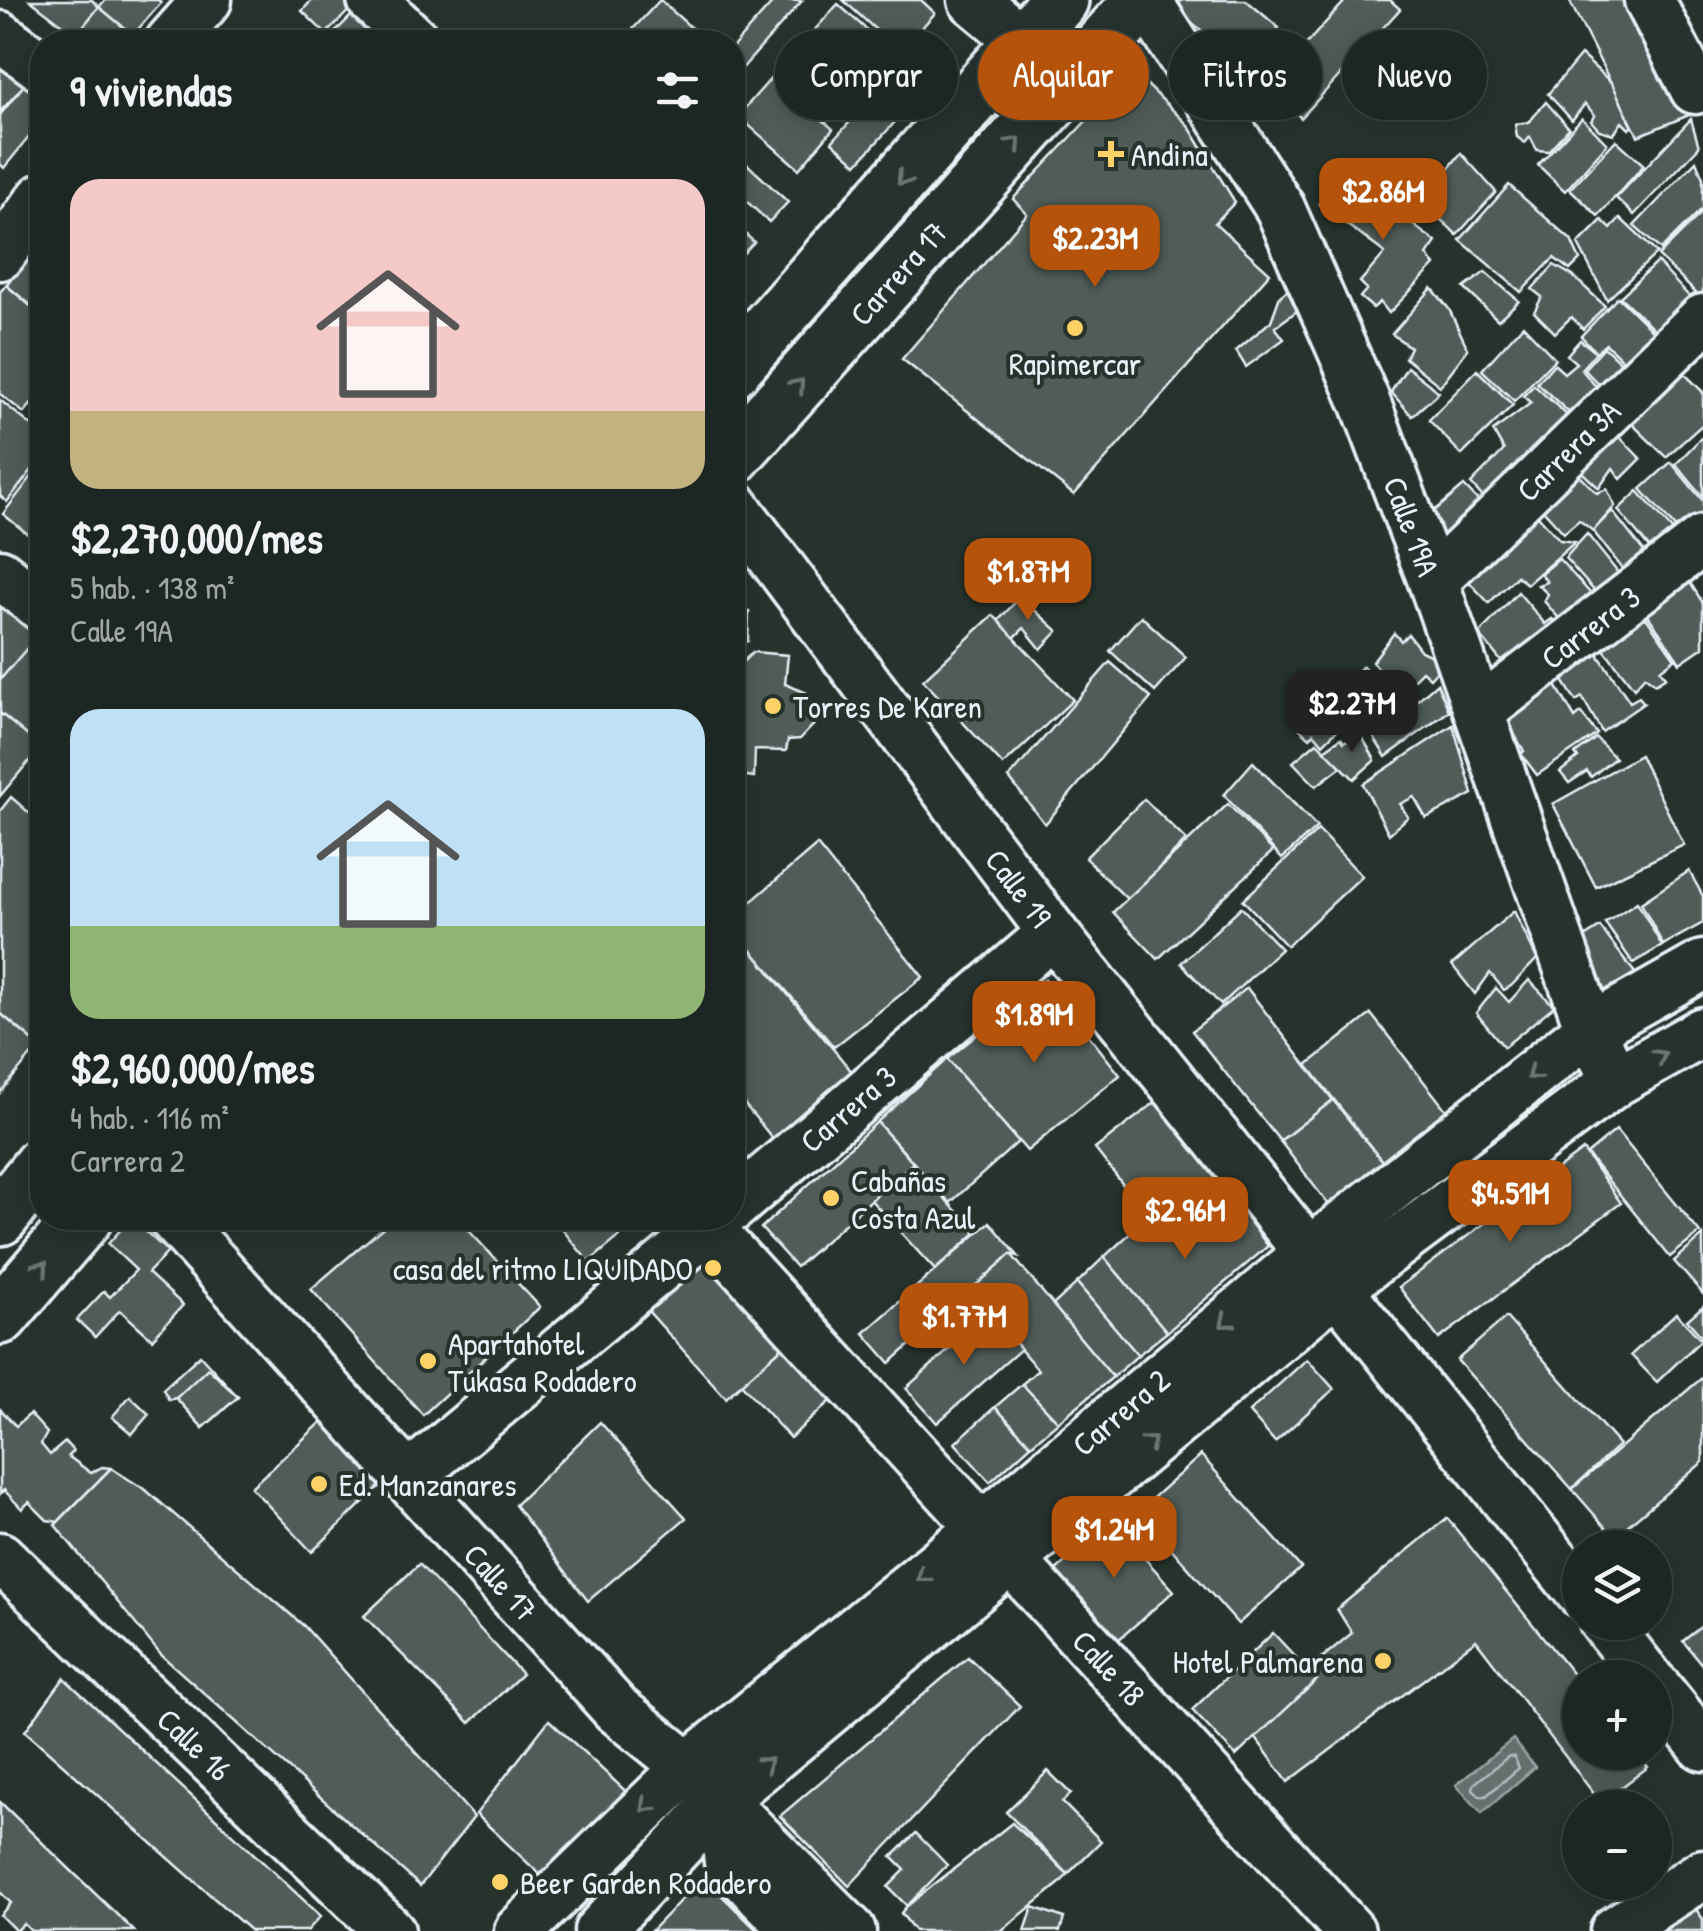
<!DOCTYPE html>
<html lang="es">
<head>
<meta charset="utf-8">
<style>
	:root { --surface:#1c2622; --page:#252e2a; --text:#f1f3f6; --muted:#a0a5a5; --line:#3a4340; --accent:#b45309 }
	body { margin:0; font-family:"Patrick Hand",sans-serif; background:var(--page); color:var(--text); height:100vh; display:flex; flex-direction:column; font-size:38px; white-space:nowrap }
	* { box-sizing:border-box; margin:0 }
	p { font-size:32px; color:var(--muted) }
	.icon { flex:none; width:55px; height:55px; fill:none; stroke:currentColor; stroke-width:2; stroke-linecap:round; stroke-linejoin:round }
	.map { position:relative; flex:1; overflow:hidden }
	.side { position:absolute; left:30px; top:30px; width:715px; height:1200px; display:flex; flex-direction:column; background:var(--surface); border-radius:40px; box-shadow:0 5px 25px #0003,0 0 0 2px var(--line) }
	.side>* { flex:none }
	.hud { position:absolute; left:775px; top:30px; width:778px; height:90px; display:flex; gap:20px }
	.buttons { position:absolute; left:1562px; top:1530px; display:grid; gap:20px }
	.buttons a { display:grid; place-items:center; width:110px; height:110px; border-radius:50%; background:var(--surface); box-shadow:0 5px 25px #0003,0 0 0 2px var(--line); font-size:50px }
	.price { position:absolute; translate:-50% -85px; padding:0 22px; border-radius:20px; background:var(--accent); color:#fff; font-size:32px; line-height:65px; filter:drop-shadow(0 2px 5px #0008) }
	.price::after { content:''; position:absolute; left:50%; top:60px; width:30px; height:22px; margin-left:-15px; background:inherit; clip-path:polygon(0 0,100% 0,50% 100%) }
	.price.selected { background:#222; color:#fff }
	ul { padding:0; list-style:none }
	li { display:grid; align-content:center; gap:20px; height:530px; padding:0 40px }
	li span { display:grid; place-items:center; height:310px; border-radius:30px; color:#555 }
	li>.icon { margin-inline-start:auto }
	span .icon { width:180px; height:180px; fill:#fffc; stroke-width:1 }
	li b { font-size:42px }
	h2 { display:flex; justify-content:space-between; align-items:center; height:120px; padding:0 40px; font-size:42px }
	.tag { padding:0 35px; border-radius:45px; background:var(--surface); box-shadow:0 5px 25px #0003,0 0 0 2px var(--line); font-size:35px; line-height:90px }
	.tag.selected { background:var(--accent); color:#fff }
	.map>svg:first-child { display:block }
	.water { fill:#636f6d; stroke:#98a3a5; stroke-width:2.5 }
	.lines { fill:none; stroke-linecap:round; stroke-linejoin:round }
	.shore { stroke:#b3bdc0; stroke-width:2.5 }
	.building { fill:#505c59; stroke:#e8f1f8; stroke-width:2.5 }
	.minor-casing { stroke:#e8f1f8; stroke-width:55 }
	.major-casing { stroke:#e8f1f8; stroke-width:62 }
	.minor { stroke:#26332d; stroke-width:48 }
	.major { stroke:#26332d; stroke-width:55 }
	.oneway { stroke:#6a7674 }
	.poi-dot { fill:#ffd166; stroke:#26332d; stroke-width:4 }
	.labels { text-anchor:middle; dominant-baseline:central; stroke-width:8; stroke-linejoin:round; paint-order:stroke }
	.poi-label { font-size:32px; fill:#e8f1f8; stroke:#26332d; text-anchor:start }
	.street-label { font-size:32px; fill:#e8f1f8; stroke:#26332d }
</style>
</head>
<body>
<div class="map">
<svg width="1703" height="1931" viewBox="0 0 1703 1931">
	<rect width="100%" height="100%" fill="#26332d"/>
	<filter id="ink" filterUnits="userSpaceOnUse"><feTurbulence type="fractalNoise" baseFrequency=".01" numOctaves="2"/><feDisplacementMap in="SourceGraphic" scale="20" xChannelSelector="R" yChannelSelector="G"/><feConvolveMatrix kernelMatrix="1 2 1 2 8 2 1 2 1" color-interpolation-filters="sRGB"/></filter>
	<g filter="url(#ink)">
		<!-- water -->
		<path class="water" d="M1513,1739L1535,1767L1482,1813L1456,1785Z"/>
		<g class="lines">
			<!-- shore -->
			<path class="shore" d="M1509,1756L1514,1757L1519,1768L1486,1796H1480L1473,1789L1474,1784Z"/>
		</g>
		<!-- building -->
		<g class="building">
			<path d="M30,0H92L99,7L76,35Z"/>
			<path d="M105,0H158L161,3L133,35L99,7Z"/>
			<path d="M312,0H359L326,34L302,11Z"/>
			<path d="M660,0L705,40L703,42H647L633,29Z"/>
			<path d="M775,0L802,1L732,80V48Z"/>
			<path d="M843,0H921L935,13L900,52Z"/>
			<path d="M1182,0H1246L1279,28L1245,68L1175,8Z"/>
			<path d="M1346,0H1390L1400,9L1301,118L1249,70L1280,35L1299,52Z"/>
			<path d="M1569,0H1630L1689,115L1638,136Z"/>
			<path d="M838,4L896,56L845,113L787,61Z"/>
			<path d="M99,7L133,35L126,42H86L76,35Z"/>
			<path d="M360,7L397,42H344L334,33Z"/>
			<path d="M917,45L942,68L910,105L884,82Z"/>
			<path d="M1581,55L1612,83L1632,126L1629,129L1622,122L1614,134L1599,130L1591,121L1595,115L1585,104L1572,120L1548,94Z"/>
			<path d="M0,64L24,85L0,112Z"/>
			<path d="M1133,71L1188,125L1235,202L1215,223L1270,273L1074,495L902,359L1027,214L1013,199Z"/>
			<path d="M773,76L833,129L799,169L738,116Z"/>
			<path d="M24,85L42,100V121L4,168L0,164V115Z"/>
			<path d="M879,89L904,112L857,164L832,142Z"/>
			<path d="M1546,102L1569,128L1548,151L1537,150L1530,137L1525,143L1517,137L1515,124L1529,122Z"/>
			<path d="M1582,118L1607,144L1565,191L1538,165Z"/>
			<path d="M1691,119L1699,147L1634,215L1616,198Z"/>
			<path d="M1616,140L1644,165L1598,216L1570,189Z"/>
			<path d="M732,150L788,202L769,222L732,188Z"/>
			<path d="M1461,153L1496,192L1457,235L1418,198L1441,178Z"/>
			<path d="M1696,161L1703,178V208L1661,250L1634,226Z"/>
			<path d="M1345,174L1436,242L1427,255L1435,265L1389,313L1380,302L1373,308L1360,297L1367,289L1360,282L1385,253L1319,204Z"/>
			<path d="M1509,185L1571,240L1580,260L1570,270L1554,258L1521,292L1460,240Z"/>
			<path d="M1703,211V300L1658,256Z"/>
			<path d="M1620,218L1657,253L1607,300L1578,244L1602,220L1611,229Z"/>
			<path d="M732,222L754,242L732,265Z"/>
			<path d="M42,239V293L32,306L6,285Z"/>
			<path d="M1657,262L1698,306L1667,341L1620,297Z"/>
			<path d="M1554,265L1573,276L1605,306L1583,329L1571,317L1555,333L1534,312L1542,297L1532,289Z"/>
			<path d="M1485,272L1519,301L1498,320L1464,288Z"/>
			<path d="M6,285L42,316V391L24,413L0,394V292Z"/>
			<path d="M1432,288L1449,309L1468,349L1440,386L1405,358L1410,347L1392,334Z"/>
			<path d="M1289,289L1301,308L1275,327L1284,339L1246,367L1236,351L1271,321L1280,296Z"/>
			<path d="M1618,297L1665,343L1633,370L1606,344L1596,352L1581,336Z"/>
			<path d="M1523,325L1555,359L1514,401L1482,370Z"/>
			<path d="M1580,340L1596,352L1581,369L1604,396L1580,423L1537,383L1554,364L1564,373L1576,363L1567,355Z"/>
			<path d="M1604,347L1630,371L1609,395L1584,369Z"/>
			<path d="M1674,363L1703,392V424L1666,457L1625,417Z"/>
			<path d="M1407,367L1439,392L1412,416L1391,392Z"/>
			<path d="M1477,370L1513,405L1462,455L1429,420Z"/>
			<path d="M1534,385L1580,427L1494,509L1471,484L1504,450L1493,431L1531,403L1523,396Z"/>
			<path d="M0,400L42,434V457L7,502L0,496Z"/>
			<path d="M1607,424L1641,459L1621,479L1613,468L1599,488L1573,464Z"/>
			<path d="M1701,438L1703,440V497L1676,464Z"/>
			<path d="M1671,462L1703,501V526L1686,540L1641,489Z"/>
			<path d="M42,463V540L40,544L3,514Z"/>
			<path d="M1575,471L1597,493L1607,489L1615,506L1593,531L1579,520L1564,533L1534,500Z"/>
			<path d="M1464,486L1490,513L1447,552L1432,513Z"/>
			<path d="M1638,491L1683,542L1659,560L1618,510Z"/>
			<path d="M1529,506L1560,540L1575,542L1527,584L1517,576L1489,603L1457,569Z"/>
			<path d="M1612,511L1652,562L1633,582L1593,531Z"/>
			<path d="M1587,534L1627,584L1605,603L1565,558Z"/>
			<path d="M1559,559L1602,606L1570,631L1544,601L1548,594L1538,585L1547,582L1541,574Z"/>
			<path d="M1689,581L1703,603V647L1680,663L1645,611Z"/>
			<path d="M1518,592L1545,624L1552,619L1566,633L1514,677L1479,634Z"/>
			<path d="M1020,597L1058,631L1041,649L1024,628L1014,638L998,621Z"/>
			<path d="M0,603L40,633L0,680Z"/>
			<path d="M1640,609L1675,659L1660,670L1666,677L1655,684L1645,676L1634,688L1603,648L1598,646Z"/>
			<path d="M732,610L749,611L748,641L732,648Z"/>
			<path d="M993,615L1073,700L1003,765L923,680Z"/>
			<path d="M1141,616L1186,657L1155,692L1110,651Z"/>
			<path d="M40,633L42,636L41,747L0,713V680Z"/>
			<path d="M1394,633L1401,641L1408,634L1421,651L1434,657L1440,667L1430,678L1422,671L1400,693L1372,662Z"/>
			<path d="M1593,640L1600,650L1599,656L1630,702L1639,697L1644,703L1602,732L1582,697L1576,701L1560,676Z"/>
			<path d="M753,652L788,655L785,684L807,693L820,718L800,739L788,740L786,751L755,750L754,777L733,774L732,781V672Z"/>
			<path d="M1110,662L1151,698L1045,824L1009,778Z"/>
			<path d="M1363,666L1389,698L1347,734L1340,727L1323,744L1314,733L1310,738L1300,729Z"/>
			<path d="M1550,675L1575,718L1581,713L1597,734L1537,775L1521,754L1524,751L1502,713Z"/>
			<path d="M1437,683L1449,711L1386,757L1374,738Z"/>
			<path d="M0,713L41,747L0,796Z"/>
			<path d="M1453,725L1473,794L1426,818L1414,797L1400,804L1408,817L1389,834L1363,784Z"/>
			<path d="M1360,733L1375,760L1354,779L1324,750L1341,738L1344,742Z"/>
			<path d="M1596,738L1615,758L1591,777L1587,771L1569,783L1560,772L1578,758L1575,754Z"/>
			<path d="M1317,742L1341,767L1316,786L1293,762Z"/>
			<path d="M1640,755L1684,845L1596,887L1553,804Z"/>
			<path d="M1253,762L1317,827L1282,859L1224,795Z"/>
			<path d="M11,797L42,824V1048L0,1013V811Z"/>
			<path d="M1144,799L1186,840L1128,900L1085,858Z"/>
			<path d="M1228,804L1273,851L1158,959L1113,912Z"/>
			<path d="M1318,830L1362,876L1287,946L1243,900Z"/>
			<path d="M817,845L923,977L834,1047L732,927V918Z"/>
			<path d="M1689,871L1703,896V923L1663,945L1641,903Z"/>
			<path d="M1637,902L1662,946L1633,963L1605,923Z"/>
			<path d="M1241,907L1281,949L1221,1005L1181,963Z"/>
			<path d="M1514,911L1537,959L1511,986L1504,990L1490,973L1475,994L1452,965Z"/>
			<path d="M732,927L858,1079L778,1145L732,1089Z"/>
			<path d="M1600,927L1635,973L1597,996L1581,939Z"/>
			<path d="M1045,980L1120,1075L1027,1151L947,1059Z"/>
			<path d="M1529,980L1554,1006L1504,1047L1476,1013L1496,988L1509,1002Z"/>
			<path d="M1247,988L1333,1100L1280,1141L1192,1031Z"/>
			<path d="M0,1013L39,1046L0,1093Z"/>
			<path d="M1371,1014L1450,1115L1385,1165L1307,1065Z"/>
			<path d="M947,1059L1018,1142L950,1203L877,1122Z"/>
			<path d="M1333,1100L1385,1165L1331,1208L1280,1141Z"/>
			<path d="M1157,1101L1235,1202L1168,1242L1095,1149Z"/>
			<path d="M877,1122L913,1163L796,1267L761,1228Z"/>
			<path d="M1616,1130L1700,1233L1670,1257L1587,1154Z"/>
			<path d="M1583,1150L1621,1203L1439,1339L1399,1287Z"/>
			<path d="M913,1163L976,1233L935,1270L871,1200Z"/>
			<path d="M1235,1202L1268,1246L1167,1332L1104,1257L1148,1217L1168,1242Z"/>
			<path d="M131,1218L168,1252L148,1273L183,1305L152,1339L120,1310L95,1337L77,1320L104,1291L110,1297L136,1270L108,1244Z"/>
			<path d="M394,1218H457L540,1307L423,1415L311,1289Z"/>
			<path d="M553,1218H642L589,1262Z"/>
			<path d="M645,1218H680L660,1235Z"/>
			<path d="M990,1222L1018,1256L1011,1254L890,1363L864,1333Z"/>
			<path d="M1703,1236V1294L1674,1261Z"/>
			<path d="M702,1249L787,1343L726,1398L641,1303Z"/>
			<path d="M1011,1254L1113,1377L1058,1422L1022,1384L1038,1370L970,1291Z"/>
			<path d="M1104,1257L1167,1332L1138,1355L1077,1283Z"/>
			<path d="M1077,1283L1138,1355L1113,1377L1053,1305Z"/>
			<path d="M1703,1306V1338L1687,1320Z"/>
			<path d="M990,1313L1021,1349L937,1423L906,1388Z"/>
			<path d="M1676,1313L1701,1340L1657,1382L1631,1355Z"/>
			<path d="M1506,1317L1619,1445L1572,1489L1457,1360Z"/>
			<path d="M787,1343L833,1399L790,1438L741,1384Z"/>
			<path d="M200,1355L238,1397L203,1428L176,1398L169,1400L163,1389Z"/>
			<path d="M1307,1359L1334,1389L1275,1442L1249,1412Z"/>
			<path d="M208,1368L238,1397L203,1428L176,1398Z"/>
			<path d="M1703,1377V1462L1614,1537L1572,1489Z"/>
			<path d="M1022,1384L1058,1422L1031,1445L995,1407Z"/>
			<path d="M130,1396L149,1414L132,1434L112,1417Z"/>
			<path d="M995,1407L1031,1445L990,1482L955,1443Z"/>
			<path d="M0,1409L16,1426L30,1414L47,1433L41,1444L50,1455L65,1442L73,1451L68,1456L91,1473L102,1467L111,1468L58,1522L47,1520L29,1502L22,1509L4,1490L0,1494Z"/>
			<path d="M325,1419L386,1480L312,1552L251,1487Z"/>
			<path d="M600,1422L686,1518L588,1601L515,1505Z"/>
			<path d="M1201,1455L1301,1568L1238,1624L1138,1511Z"/>
			<path d="M111,1468L147,1491L304,1626L474,1817L420,1886L160,1654L55,1525Z"/>
			<path d="M1447,1518L1580,1683V1752H1636L1648,1767L1601,1803L1476,1640L1288,1782L1244,1722L1352,1633L1337,1609Z"/>
			<path d="M1111,1521L1174,1591L1117,1641L1055,1571Z"/>
			<path d="M419,1564L522,1674L470,1723L364,1616Z"/>
			<path d="M1703,1625V1666L1683,1641Z"/>
			<path d="M1273,1633L1317,1680L1236,1756L1192,1710Z"/>
			<path d="M968,1657L1020,1706L849,1886L780,1816Z"/>
			<path d="M64,1678L321,1916L307,1931H251L25,1731Z"/>
			<path d="M549,1720L633,1798L551,1885L476,1814Z"/>
			<path d="M1048,1771L1071,1794L1062,1802L1101,1841L1068,1874L1006,1812Z"/>
			<path d="M0,1802L134,1931H31L24,1924L16,1931L0,1915L11,1903L0,1892Z"/>
			<path d="M1012,1823L1068,1874L1060,1883L1001,1931H915L901,1913L907,1906Z"/>
			<path d="M916,1833L947,1865L907,1906L888,1887L905,1870L892,1857Z"/>
			<path d="M703,1877L758,1931H651Z"/>
			<path d="M1693,1905L1703,1919V1931H1656Z"/>
			<path d="M1033,1907L1064,1918L1060,1931H1025Z"/>
		</g>
		<g class="lines">
			<!-- minor casing -->
			<g class="minor-casing">
				<g id="minor">
					<path d="M372,0L416,42"/>
					<path d="M973,0L1025,43"/>
					<path id="s1" d="M1146,0L1280,208L1364,399L1433,581L1590,1029L1603,1056"/>
					<path d="M1649,0L1695,89"/>
					<path d="M0,36L42,67"/>
					<path d="M170,42L207,0"/>
					<path d="M0,255L42,198"/>
					<path id="s2" d="M732,503L1053,933L1580,1592"/>
					<path d="M0,574L42,607"/>
					<path id="s3" d="M1433,581L1703,319"/>
					<path id="s4" d="M1479,712L1703,540"/>
					<path id="s5" d="M732,1207L1053,933"/>
					<path id="s6" d="M173,1218L616,1709L688,1767L851,1931"/>
					<path id="s7" d="M708,1228L1350,1931"/>
					<path d="M409,1477L720,1218"/>
					<path id="s8" d="M0,1557L390,1931"/>
					<path d="M1604,1622L1648,1678"/>
					<path d="M1655,1686L1703,1746"/>
					<path d="M721,1800L729,1862L797,1931"/>
					<path id="s9" d="M519,1931L688,1767L982,1528L1309,1253L1590,1029L1703,965"/>
					<path d="M599,1931L721,1800L1336,1289L1616,1081L1703,1032"/>
					<path d="M1615,1931L1703,1874"/>
				</g>
			</g>
			<!-- major casing -->
			<g class="major-casing">
				<g id="major">
					<path d="M732,369L1060,0"/>
					<path id="s10" d="M732,457L1143,0"/>
					<path d="M0,1217L42,1165"/>
					<path d="M0,1316L84,1218"/>
				</g>
			</g>
			<!-- minor -->
			<use href="#minor" class="minor"/>
			<!-- major -->
			<use href="#major" class="major"/>
		</g>
		<!-- one-way arrows -->
		<defs><path id="oneway-chevron" d="M-2-3.5L2.5 0L-2 3.5" fill="none" stroke-width="1.6" stroke-linecap="round" stroke-linejoin="round" transform="scale(2.5)"/></defs>
		<g class="oneway">
			<use href="#oneway-chevron" transform="translate(1015 143) rotate(-48)"/>
			<use href="#oneway-chevron" transform="translate(903 179) rotate(132)"/>
			<use href="#oneway-chevron" transform="translate(798 385) rotate(-48)"/>
			<use href="#oneway-chevron" transform="translate(1660 1056) rotate(-30)"/>
			<use href="#oneway-chevron" transform="translate(1533 1074) rotate(142)"/>
			<use href="#oneway-chevron" transform="translate(42 1267) rotate(-50)"/>
			<use href="#oneway-chevron" transform="translate(1226 1322) rotate(140)"/>
			<use href="#oneway-chevron" transform="translate(1150 1442) rotate(-40)"/>
			<use href="#oneway-chevron" transform="translate(923 1576) rotate(141)"/>
			<use href="#oneway-chevron" transform="translate(766 1763) rotate(-40)"/>
			<use href="#oneway-chevron" transform="translate(647 1806) rotate(136)"/>
		</g>
	</g>
	<!-- markers -->
	<g class="poi-dot">
		<path d="M1106 139h10v10h10v10h-10v10h-10v-10h-10v-10h10z"/>
		<circle cx="1075" cy="328" r="10"/>
		<circle cx="773" cy="706" r="10"/>
		<circle cx="831" cy="1198" r="10"/>
		<circle cx="713" cy="1268" r="10"/>
		<circle cx="428" cy="1361" r="10"/>
		<circle cx="319" cy="1484" r="10"/>
		<circle cx="1383" cy="1661" r="10"/>
		<circle cx="500" cy="1882" r="10"/>
	</g>
	<g class="labels">
		<!-- poi labels -->
		<g class="poi-label">
			<text x="1131" y="154">Andina</text>
			<text x="1075" y="363" text-anchor="middle">Rapimercar</text>
			<text x="793" y="706">Torres De Karen</text>
			<text x="851" y="1180">Cabañas<tspan x="851" dy="37">Costa Azul</tspan></text>
			<text x="693" y="1268" text-anchor="end">casa del ritmo LIQUIDADO</text>
			<text x="448" y="1343">Apartahotel<tspan x="448" dy="37">Tukasa Rodadero</tspan></text>
			<text x="339" y="1484">Ed. Manzanares</text>
			<text x="1363" y="1661" text-anchor="end">Hotel Palmarena</text>
			<text x="520" y="1882">Beer Garden Rodadero</text>
		</g>
		<!-- street labels -->
		<g class="street-label">
			<text stroke="none"><textPath href="#s10" startOffset="248">Carrera 17</textPath></text>
			<text stroke="none"><textPath href="#s3" startOffset="188">Carrera 3A</textPath></text>
			<text stroke="none"><textPath href="#s1" startOffset="592">Calle 19A</textPath></text>
			<text stroke="none"><textPath href="#s4" startOffset="140">Carrera 3</textPath></text>
			<text stroke="none"><textPath href="#s2" startOffset="480">Calle 19</textPath></text>
			<text stroke="none"><textPath href="#s5" startOffset="152">Carrera 3</textPath></text>
			<text stroke="none"><textPath href="#s9" startOffset="795">Carrera 2</textPath></text>
			<text stroke="none"><textPath href="#s6" startOffset="490">Calle 17</textPath></text>
			<text stroke="none"><textPath href="#s7" startOffset="595">Calle 18</textPath></text>
			<text stroke="none"><textPath href="#s8" startOffset="270">Calle 16</textPath></text>
		</g>
	</g>
</svg>
<div class="buttons">
<a><svg class="icon" aria-label="layers" viewBox="0 0 24 24"><path d="M12 4l9 5-9 5-9-5zM3 14l9 5 9-5"/></svg></a>
<a>+</a>
<a>−</a>
</div>
<b class="price" style="left:1383px;top:243px">$2.86M</b>
<b class="price" style="left:1095px;top:290px">$2.23M</b>
<b class="price" style="left:1028px;top:623px">$1.87M</b>
<b class="price selected" style="left:1352px;top:755px">$2.27M</b>
<b class="price" style="left:1034px;top:1066px">$1.89M</b>
<b class="price" style="left:1510px;top:1245px">$4.51M</b>
<b class="price" style="left:1185px;top:1262px">$2.96M</b>
<b class="price" style="left:964px;top:1368px">$1.77M</b>
<b class="price" style="left:1114px;top:1581px">$1.24M</b>
<div class="hud">
<a class="tag">Comprar</a>
<a class="tag selected">Alquilar</a>
<a class="tag">Filtros</a>
<a class="tag">Nuevo</a>
</div>
<section class="side">
<h2>9 viviendas<svg class="icon" aria-label="filters" viewBox="0 0 24 24"><path d="M4 7h16M4 17h16"/><circle cx="9" cy="7" r="2"/><circle cx="15" cy="17" r="2"/></svg></h2>
<ul>
<li><span style="background:linear-gradient(#f6c9c9 75%,#c2b280 0)"><svg class="icon" aria-label="home" viewBox="0 0 24 24"><path d="M3 11l9-7 9 7M6 9v11h12V9"/></svg></span><div><b>$2,270,000/mes</b><p>5 hab. · 138 m²</p><p>Calle 19A</p></div></li>
<li><span style="background:linear-gradient(#bfe0f5 70%,#8fb573 0)"><svg class="icon" aria-label="home" viewBox="0 0 24 24"><path d="M3 11l9-7 9 7M6 9v11h12V9"/></svg></span><div><b>$2,960,000/mes</b><p>4 hab. · 116 m²</p><p>Carrera 2</p></div></li>
</ul>
</section>
</div>
</body>
</html>
